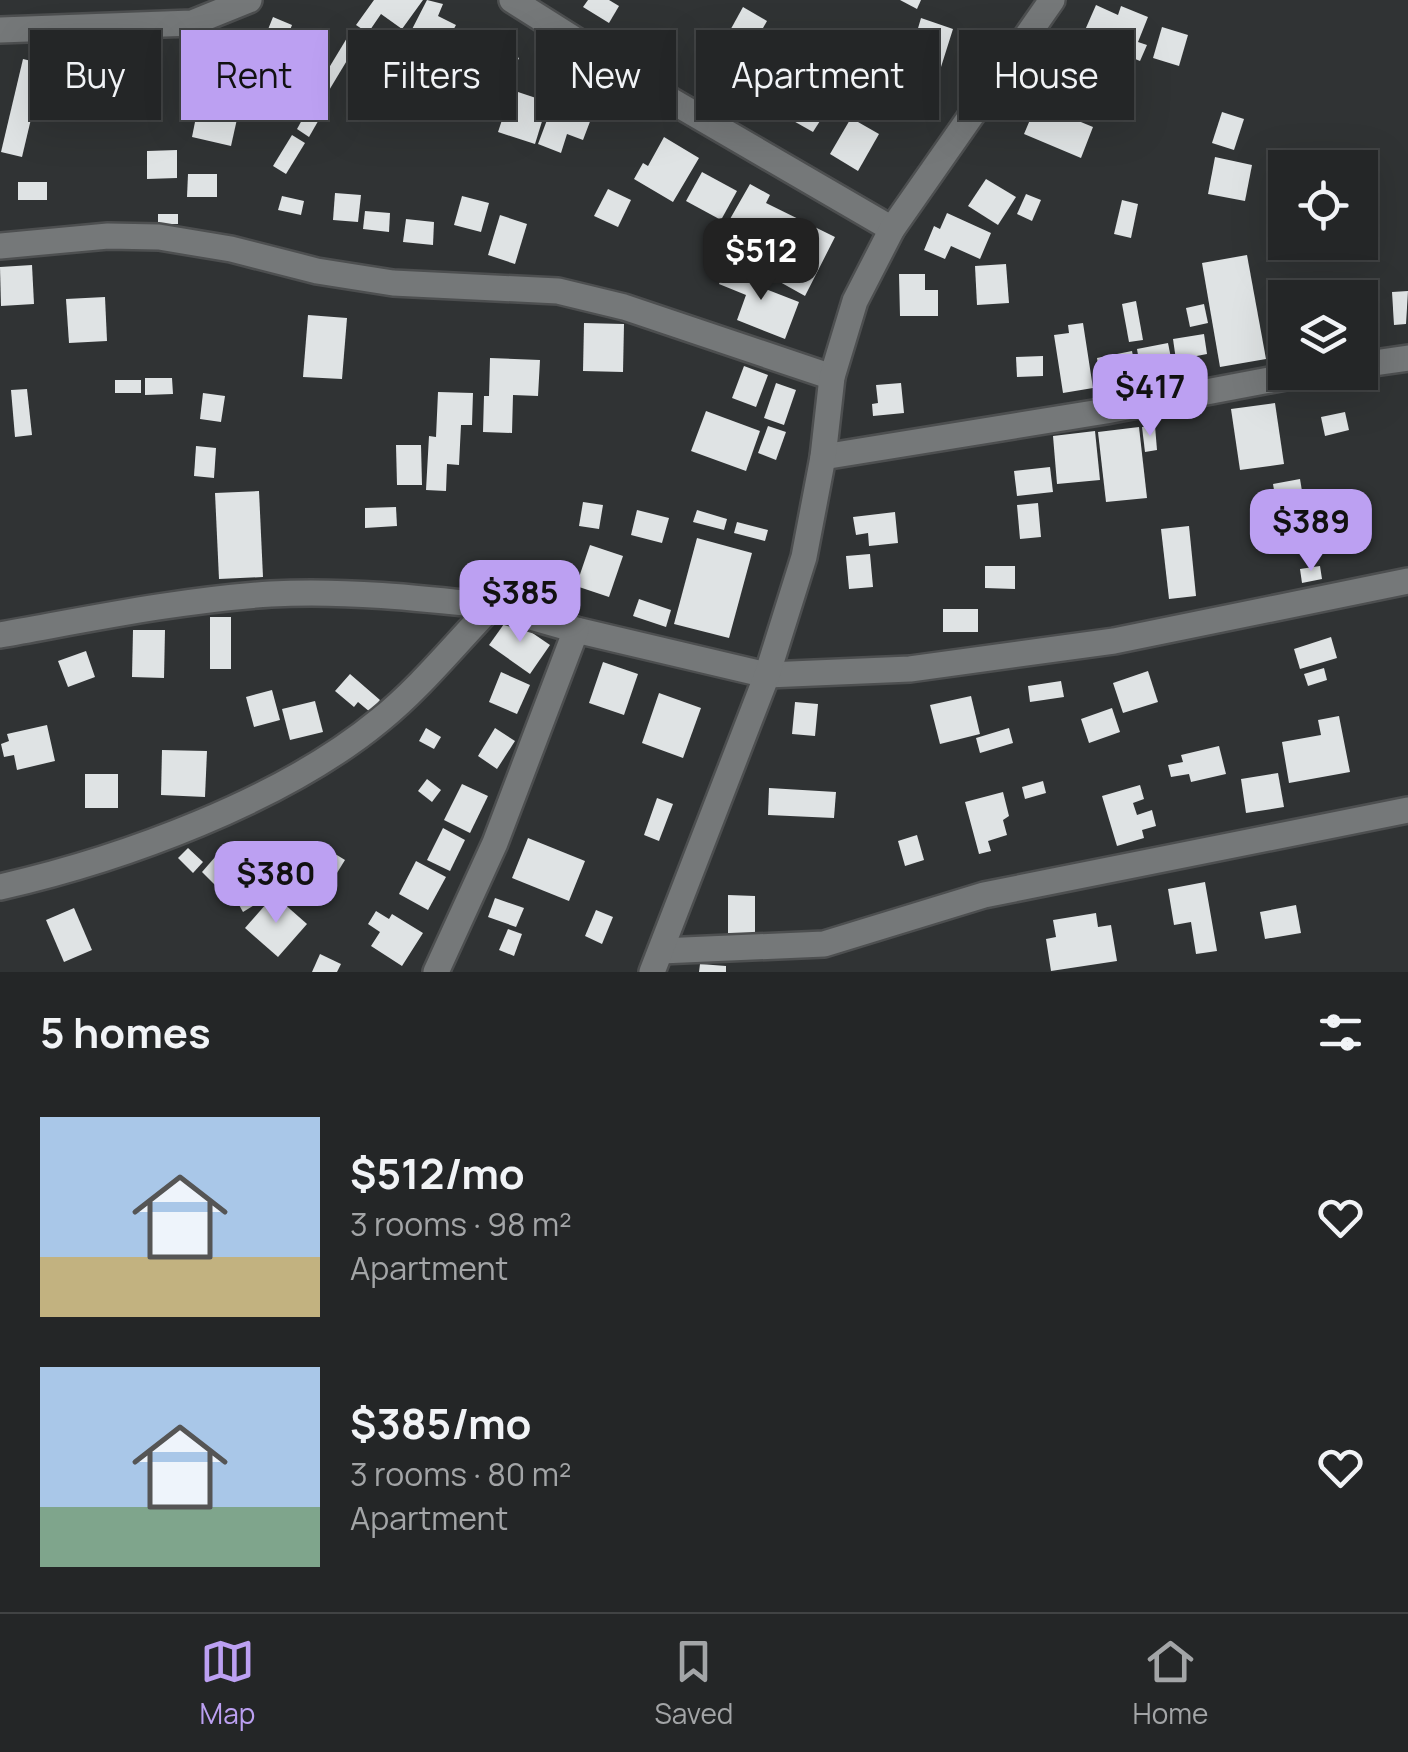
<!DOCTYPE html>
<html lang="en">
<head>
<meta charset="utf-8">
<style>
	:root { --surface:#242627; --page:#303233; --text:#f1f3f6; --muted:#a3a5a7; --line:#414344; --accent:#bca0f2 }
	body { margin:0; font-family:Manrope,sans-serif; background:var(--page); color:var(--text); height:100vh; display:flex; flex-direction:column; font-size:38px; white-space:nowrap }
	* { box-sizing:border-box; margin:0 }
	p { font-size:32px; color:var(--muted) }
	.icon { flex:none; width:55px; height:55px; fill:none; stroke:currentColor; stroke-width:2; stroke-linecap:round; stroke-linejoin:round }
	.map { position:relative; height:972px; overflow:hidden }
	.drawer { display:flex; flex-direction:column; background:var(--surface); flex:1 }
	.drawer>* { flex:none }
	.hud { position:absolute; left:30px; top:30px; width:1350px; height:90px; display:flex; gap:20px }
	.tools { position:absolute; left:1268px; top:150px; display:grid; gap:20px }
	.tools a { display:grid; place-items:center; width:110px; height:110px; border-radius:0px; background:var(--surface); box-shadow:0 10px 40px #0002,0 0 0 2px var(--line); font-size:50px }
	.price { position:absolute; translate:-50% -85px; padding:0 22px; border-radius:20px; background:var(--accent); color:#111; font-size:32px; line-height:65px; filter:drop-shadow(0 2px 5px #0008) }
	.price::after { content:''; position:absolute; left:50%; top:60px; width:30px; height:22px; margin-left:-15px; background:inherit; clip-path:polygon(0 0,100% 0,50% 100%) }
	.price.active { background:#222; color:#fff }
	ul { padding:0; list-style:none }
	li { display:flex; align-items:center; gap:30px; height:250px; padding:0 40px }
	li span { display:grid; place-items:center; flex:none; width:280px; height:200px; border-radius:0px; color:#555 }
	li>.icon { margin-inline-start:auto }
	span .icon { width:120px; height:120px; fill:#fffc; stroke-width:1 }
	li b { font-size:42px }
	h2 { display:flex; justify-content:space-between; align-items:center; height:120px; padding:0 40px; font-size:42px }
	.chip { padding:0 35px; border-radius:0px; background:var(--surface); box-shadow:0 10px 40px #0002,0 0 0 2px var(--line); font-size:35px; line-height:90px }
	.chip.active { background:var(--accent); color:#111 }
	.dock { display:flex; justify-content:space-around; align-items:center; height:140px; border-top:2px solid var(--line); background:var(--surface); font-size:28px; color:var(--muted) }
	.dock a { display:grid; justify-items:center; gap:5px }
	.dock .active { color:var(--accent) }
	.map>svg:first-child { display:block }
	.building { fill:#dfe3e4 }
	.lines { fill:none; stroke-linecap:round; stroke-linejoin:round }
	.minor-casing { stroke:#4d4f50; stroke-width:30 }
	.minor { stroke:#757879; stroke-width:25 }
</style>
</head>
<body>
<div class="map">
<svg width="1408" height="972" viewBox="0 0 1408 972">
	<rect width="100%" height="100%" fill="#303334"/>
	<!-- building -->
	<g class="building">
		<path d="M374,0H423L402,29L381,14L368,33L356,25Z"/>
		<path d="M427,0L443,4L438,16L456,25L438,58L406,41Z"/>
		<path d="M588,0H609L619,6L609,23L583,7Z"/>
		<path d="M900,0H921L917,9Z"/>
		<path d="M1096,5L1118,15L1121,6L1148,17L1138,42L1147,45L1140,61L1082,37Z"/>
		<path d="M743,7L767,21L746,58L722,45Z"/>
		<path d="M273,17L292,25L284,45L265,37Z"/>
		<path d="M921,18L953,29L941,67L879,47L885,32L914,42Z"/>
		<path d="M1162,27L1188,35L1179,66L1153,58Z"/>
		<path d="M353,28L363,34L328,92L318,86Z"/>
		<path d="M460,28L483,39L473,59L451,48Z"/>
		<path d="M261,44L278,52L269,71L252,63Z"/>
		<path d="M491,44L519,58L510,76L483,61Z"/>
		<path d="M1071,55L1099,68L1084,102L1055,89Z"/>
		<path d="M23,59L44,64L22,157L1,152Z"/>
		<path d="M851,61L889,84L868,120L830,97Z"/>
		<path d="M1099,82L1130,94L1122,117L1090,105Z"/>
		<path d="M559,88L579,95L576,104L594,111L583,140L567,134L561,153L538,144Z"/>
		<path d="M1043,89L1082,106L1076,120L1093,127L1081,158L1024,134Z"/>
		<path d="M512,90L548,102L535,144L498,132Z"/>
		<path d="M806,91L830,105L813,132L790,119Z"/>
		<path d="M201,92L241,101L231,146L192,137Z"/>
		<path d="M312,102L325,109L309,137L297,129Z"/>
		<path d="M1222,112L1244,119L1234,150L1212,143Z"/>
		<path d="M851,118L879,134L858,171L830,154Z"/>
		<path d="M292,135L305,143L286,174L273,166Z"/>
		<path d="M664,137L699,158L673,202L634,179L643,163L648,166Z"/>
		<path d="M177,150V178L147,179V151Z"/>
		<path d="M1215,157L1252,165L1245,201L1208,194Z"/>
		<path d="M702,172L737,191L721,220L686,201Z"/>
		<path d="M188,174H217V197H187Z"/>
		<path d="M986,179L1016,197L998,225L968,206Z"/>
		<rect x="18" y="182" width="29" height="18"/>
		<path d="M750,184L770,195L766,203L835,237L805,296L780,282L786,272L763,260L777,234L765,252L745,239L749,231L730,219Z"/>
		<path d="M608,189L631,200L618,227L594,216Z"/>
		<path d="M335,193L361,195L358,222L333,220Z"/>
		<path d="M1026,194L1041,200L1032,221L1017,214Z"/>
		<path d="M282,196L304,201L301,215L278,210Z"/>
		<path d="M462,196L489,203L481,232L454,225Z"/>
		<path d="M1122,200L1138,204L1131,238L1114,234Z"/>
		<path d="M365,211L390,213L389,232L363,229Z"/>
		<path d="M947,213L991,233L980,259L951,246L945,259L924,250L934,226L940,229Z"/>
		<rect x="158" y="214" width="20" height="10"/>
		<path d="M500,215L527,224L515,264L488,255Z"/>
		<path d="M406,219L434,222L433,245L403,242Z"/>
		<rect x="1320" y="242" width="22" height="12"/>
		<path d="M1247,255L1266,359L1220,367L1202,263Z"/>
		<path d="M1006,264L1009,303L977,305L975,266Z"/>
		<path d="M32,265L34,304L1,306L0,267Z"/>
		<path d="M726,265L766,280L763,288L799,302L785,339L737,320L746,295L719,284Z"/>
		<path d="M899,274H925V290H938V316H900Z"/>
		<path d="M1408,291L1406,324L1394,325L1392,292Z"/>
		<path d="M105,297L107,341L69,343L66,299Z"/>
		<path d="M1136,301L1143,340L1129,342L1122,304Z"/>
		<path d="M1204,304L1208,323L1190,327L1186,308Z"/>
		<path d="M308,315L347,318L342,379L303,377Z"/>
		<path d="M584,323L624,324L623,372L583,371Z"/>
		<path d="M1083,323L1093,388L1063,393L1054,335L1069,333L1068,325Z"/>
		<path d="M1204,334L1207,354L1176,360L1173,339Z"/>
		<path d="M1168,343L1174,373L1142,379L1137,349Z"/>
		<path d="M1132,351L1136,371L1100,377L1097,358Z"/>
		<path d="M1043,356V376L1017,377L1016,357Z"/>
		<path d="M490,358L540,360L538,396L513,395L512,433L483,432L484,396H489Z"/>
		<path d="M744,366L768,375L756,407L732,398Z"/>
		<path d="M145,378H172L173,394L145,395Z"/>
		<rect x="115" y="380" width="26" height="13"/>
		<path d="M776,383L796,390L784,425L764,418Z"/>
		<path d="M901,383L904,413L873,416L872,404L878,403L876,385Z"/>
		<path d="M27,389L32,435L15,437L11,390Z"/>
		<path d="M438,392L473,393L472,425H461L459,465L447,464L446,491L426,490L429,436L436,437Z"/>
		<path d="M203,393L225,396L221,422L200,419Z"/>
		<path d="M1275,403L1284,464L1240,470L1231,409Z"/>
		<path d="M706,411L760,431L746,471L691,451Z"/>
		<path d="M1345,412L1349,430L1325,436L1321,417Z"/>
		<path d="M768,426L786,432L776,460L758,453Z"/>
		<path d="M1155,426L1157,450L1145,452L1142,427Z"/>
		<path d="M1139,427L1147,498L1106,502L1098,432Z"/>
		<path d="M1095,431L1100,480L1057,484L1053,436Z"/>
		<path d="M396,445H421L422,485H397Z"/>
		<path d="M196,446L216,448L214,478L194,476Z"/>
		<path d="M1050,467L1053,492L1017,496L1014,471Z"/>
		<path d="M1300,479L1302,491L1275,496L1273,484Z"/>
		<path d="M259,491L263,577L219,579L215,493Z"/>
		<path d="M583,502L603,505L599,529L579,526Z"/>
		<path d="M1038,503L1041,537L1020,539L1017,505Z"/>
		<path d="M396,507L397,526L365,528V508Z"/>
		<path d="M637,510L669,518L662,543L631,535Z"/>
		<path d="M697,510L727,519L724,530L693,522Z"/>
		<path d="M895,512L898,543L869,546L868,533L856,535L853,517Z"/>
		<path d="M737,522L768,530L765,541L734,533Z"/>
		<path d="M1189,526L1196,596L1169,599L1161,529Z"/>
		<path d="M697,538L752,553L729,638L674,624Z"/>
		<path d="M590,545L623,556L609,597L576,586Z"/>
		<path d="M870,554L873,587L849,589L846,556Z"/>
		<path d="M985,566H1015V589L985,588Z"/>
		<path d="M1320,566L1322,579L1302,583L1300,569Z"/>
		<path d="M639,599L671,610L666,627L633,616Z"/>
		<rect x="943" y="609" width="35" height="23"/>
		<rect x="210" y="617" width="21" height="52"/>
		<path d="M509,617L550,645L530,674L489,645Z"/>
		<path d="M133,630H165L164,678L132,677Z"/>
		<path d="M1331,637L1337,658L1300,669L1294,649Z"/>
		<path d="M86,651L95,677L68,687L58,661Z"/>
		<path d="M603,662L638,674L624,715L589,703Z"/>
		<path d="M1324,668L1327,680L1308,686L1304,674Z"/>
		<path d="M1148,671L1158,702L1123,713L1113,683Z"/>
		<path d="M501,672L530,685L517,714L489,702Z"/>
		<path d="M350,674L380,700L370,712L358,702L354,707L335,691Z"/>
		<path d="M1061,681L1064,697L1030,702L1028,686Z"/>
		<path d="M272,690L280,720L254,727L246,697Z"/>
		<path d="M659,693L701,708L683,758L642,743Z"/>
		<path d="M971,696L980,734L940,744L930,705Z"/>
		<path d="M315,701L323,732L290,740L282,709Z"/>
		<path d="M795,702L818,704L815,736L792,734Z"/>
		<path d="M1112,708L1120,732L1089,743L1081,719Z"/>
		<path d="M1339,716L1350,772L1289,783L1282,742L1321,735L1318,720Z"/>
		<path d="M47,725L55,761L17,770L14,755L4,757L1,744L9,741L7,734Z"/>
		<path d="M426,728L441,737L434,749L419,741Z"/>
		<path d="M495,728L515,741L497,769L478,756Z"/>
		<path d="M1009,728L1013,743L980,753L976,738Z"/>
		<path d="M1219,746L1226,774L1191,782L1189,774L1171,777L1168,765L1183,762L1181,755Z"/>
		<path d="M162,750L207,751L205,797L161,795Z"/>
		<path d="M1278,773L1284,807L1246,813L1241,779Z"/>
		<rect x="85" y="774" width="33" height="34"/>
		<path d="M427,779L441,790L432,802L418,791Z"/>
		<path d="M1043,781L1046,793L1025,799L1022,787Z"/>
		<path d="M462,784L488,796L470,833L444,820Z"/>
		<path d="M1140,785L1144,799L1133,803L1137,815L1152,810L1156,826L1142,830L1144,838L1117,846L1102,796Z"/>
		<path d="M769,788L836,792L834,818L768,815Z"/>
		<path d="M1003,792L1009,816L1003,820L1007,835L988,841L991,851L979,854L965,802Z"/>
		<path d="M657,798L673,804L659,841L644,835Z"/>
		<path d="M443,828L465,840L450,871L427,860Z"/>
		<path d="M917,835L924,860L905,866L898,841Z"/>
		<path d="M528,838L585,861L569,901L512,878Z"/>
		<path d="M188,848L203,862L193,873L178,858Z"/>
		<path d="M332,852L345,860L332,881L319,873Z"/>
		<path d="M216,856L233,872L218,888L202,872Z"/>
		<path d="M416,861L446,877L428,910L399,894Z"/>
		<path d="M1205,882L1217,951L1196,954L1191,922L1174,925L1168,889Z"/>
		<path d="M251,883L261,901L243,912L233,894Z"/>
		<path d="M274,895L307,924L278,957L245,928Z"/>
		<path d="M728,895L755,896V934L728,933Z"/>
		<path d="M495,898L524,908L516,927L488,917Z"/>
		<path d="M1296,905L1301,933L1265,939L1260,912Z"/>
		<path d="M74,908L92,950L64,962L46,920Z"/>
		<path d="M596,910L613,917L602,944L585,936Z"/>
		<path d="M376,911L389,919L392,914L423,933L402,966L371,946L380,932L368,924Z"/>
		<path d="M1096,913L1098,927L1111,925L1117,961L1051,971L1046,939L1056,937L1053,920Z"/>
		<path d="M508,929L522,934L514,956L499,950Z"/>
		<path d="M320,954L341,964L337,972H312Z"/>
		<path d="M700,964L726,966V972H699Z"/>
	</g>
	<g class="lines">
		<!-- minor casing -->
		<g class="minor-casing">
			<g id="minor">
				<path d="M512,0L672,101L892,229"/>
				<path d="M0,30L192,23L249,0"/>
				<path d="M0,246L108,236L159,237L231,249L317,271L393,283L558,291L624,307L832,377"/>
				<path d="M1360,365L1408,358"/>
				<path d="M823,457L1106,411L1312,372"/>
				<path d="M0,635C90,619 180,600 271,594C345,590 419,598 492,606"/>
				<path d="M0,887C123,859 282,801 380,720C421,687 456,643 492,606L576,630L767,675L910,669L1114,641L1408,581"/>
				<path d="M661,951L824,944L984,895L1408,810"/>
				<path d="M436,972L495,843L576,630"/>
				<path d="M652,972L767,675L804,557L823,457L832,377L855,301L892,229L1052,0"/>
			</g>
		</g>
		<!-- minor -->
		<use href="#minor" class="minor"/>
	</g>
</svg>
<div class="tools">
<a><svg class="icon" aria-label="locate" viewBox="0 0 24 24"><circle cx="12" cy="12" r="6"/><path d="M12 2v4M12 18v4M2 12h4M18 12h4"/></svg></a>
<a><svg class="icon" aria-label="layers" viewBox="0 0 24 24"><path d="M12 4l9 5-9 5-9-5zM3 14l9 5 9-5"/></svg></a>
</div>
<b class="price active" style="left:761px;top:303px">$512</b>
<b class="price" style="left:1150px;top:439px">$417</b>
<b class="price" style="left:1311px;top:574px">$389</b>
<b class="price" style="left:520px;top:645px">$385</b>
<b class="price" style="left:276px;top:926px">$380</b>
<div class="hud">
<a class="chip">Buy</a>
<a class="chip active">Rent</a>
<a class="chip">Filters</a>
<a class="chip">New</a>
<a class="chip">Apartment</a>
<a class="chip">House</a>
</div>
</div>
<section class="drawer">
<h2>5 homes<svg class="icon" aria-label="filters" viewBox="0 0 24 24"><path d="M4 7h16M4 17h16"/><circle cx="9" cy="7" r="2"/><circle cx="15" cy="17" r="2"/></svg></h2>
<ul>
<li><span style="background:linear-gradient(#a9c7e8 70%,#c2b280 0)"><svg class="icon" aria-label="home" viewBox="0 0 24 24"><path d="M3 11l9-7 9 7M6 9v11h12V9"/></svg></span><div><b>$512/mo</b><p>3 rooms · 98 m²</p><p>Apartment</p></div><svg class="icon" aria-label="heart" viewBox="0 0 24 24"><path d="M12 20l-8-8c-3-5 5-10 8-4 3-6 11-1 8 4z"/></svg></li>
<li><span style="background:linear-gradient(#a9c7e8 70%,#7fa58c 0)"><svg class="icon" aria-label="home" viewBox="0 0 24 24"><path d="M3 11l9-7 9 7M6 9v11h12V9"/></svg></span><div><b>$385/mo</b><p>3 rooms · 80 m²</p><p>Apartment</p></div><svg class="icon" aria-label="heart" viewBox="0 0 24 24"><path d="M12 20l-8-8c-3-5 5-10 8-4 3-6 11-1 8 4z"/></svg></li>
</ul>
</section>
<nav class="dock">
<a class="active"><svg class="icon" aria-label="map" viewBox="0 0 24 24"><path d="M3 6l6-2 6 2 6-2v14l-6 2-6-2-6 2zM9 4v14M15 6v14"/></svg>Map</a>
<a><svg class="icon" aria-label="saved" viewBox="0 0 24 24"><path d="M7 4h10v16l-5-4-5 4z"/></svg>Saved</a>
<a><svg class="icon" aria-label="home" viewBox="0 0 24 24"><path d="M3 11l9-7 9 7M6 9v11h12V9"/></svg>Home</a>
</nav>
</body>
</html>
